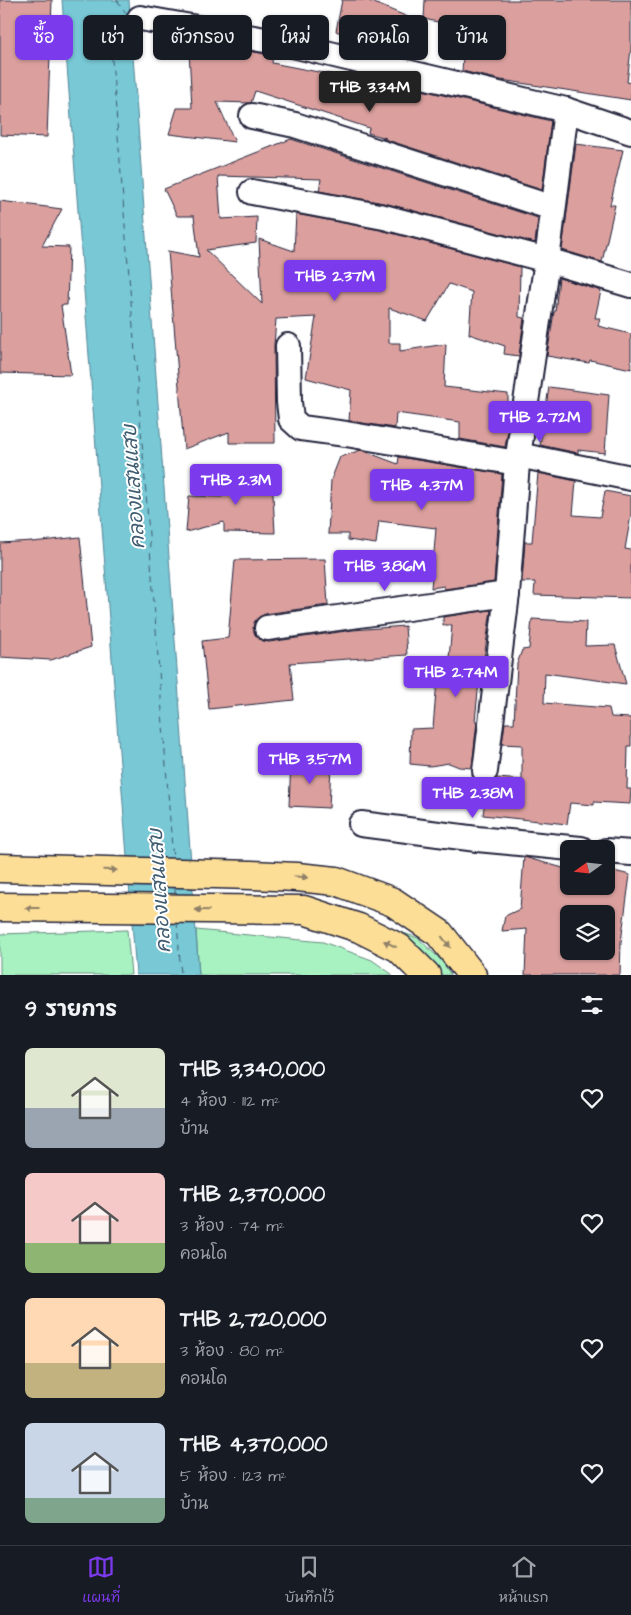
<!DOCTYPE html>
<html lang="th">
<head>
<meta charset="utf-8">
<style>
	:root { --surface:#171b24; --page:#20242c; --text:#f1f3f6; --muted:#9ea1a6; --line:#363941; --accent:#7c3aed }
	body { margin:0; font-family:"Architects Daughter","Playpen Sans Thai",sans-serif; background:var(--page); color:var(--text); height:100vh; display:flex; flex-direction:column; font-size:19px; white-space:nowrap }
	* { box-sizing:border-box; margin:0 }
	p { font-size:16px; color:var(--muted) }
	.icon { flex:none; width:28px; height:28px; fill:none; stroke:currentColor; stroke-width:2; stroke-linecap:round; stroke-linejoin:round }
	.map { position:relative; height:975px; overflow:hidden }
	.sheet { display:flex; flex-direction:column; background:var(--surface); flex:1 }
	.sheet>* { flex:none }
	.guide { position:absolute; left:15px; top:15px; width:601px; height:45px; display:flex; gap:10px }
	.needle { width:32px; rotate:255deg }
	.buttons { position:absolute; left:560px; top:840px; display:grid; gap:10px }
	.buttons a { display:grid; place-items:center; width:55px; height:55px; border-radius:8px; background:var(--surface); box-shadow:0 1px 4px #0004; font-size:25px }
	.price { position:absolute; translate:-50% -42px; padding:0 11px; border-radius:5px; background:var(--accent); color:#fff; font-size:16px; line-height:32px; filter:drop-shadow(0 1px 2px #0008) }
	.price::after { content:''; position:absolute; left:50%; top:30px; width:15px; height:11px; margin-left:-8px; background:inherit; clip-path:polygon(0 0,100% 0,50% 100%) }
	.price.on { background:#222; color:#fff }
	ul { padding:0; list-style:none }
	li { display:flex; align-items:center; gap:15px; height:125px; padding:0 25px }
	li span { display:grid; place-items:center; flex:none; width:140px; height:100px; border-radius:8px; color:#555 }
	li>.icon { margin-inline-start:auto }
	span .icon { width:60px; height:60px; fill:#fffc; stroke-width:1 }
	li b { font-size:21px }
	h2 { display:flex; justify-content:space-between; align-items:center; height:60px; padding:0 25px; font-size:21px }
	.tag { padding:0 18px; border-radius:8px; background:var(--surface); box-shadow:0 1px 4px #0004; font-size:18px; line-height:45px }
	.tag.on { background:var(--accent); color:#fff }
	.tabs { display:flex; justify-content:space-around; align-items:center; height:70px; border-top:1px solid var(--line); background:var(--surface); font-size:14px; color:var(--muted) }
	.tabs a { display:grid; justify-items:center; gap:2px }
	.tabs .on { color:var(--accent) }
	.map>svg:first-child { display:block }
	.green { fill:#a8f2c1; stroke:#658a7e }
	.water { fill:#78c8d5; stroke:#568697 }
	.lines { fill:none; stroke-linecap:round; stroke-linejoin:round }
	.ferry { stroke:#405c71; stroke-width:1; stroke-dasharray:6 5; stroke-linecap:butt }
	.building { fill:#dba09e; stroke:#22223b; fill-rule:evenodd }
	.minor-casing { stroke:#22223b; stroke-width:28 }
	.major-casing { stroke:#22223b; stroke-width:31 }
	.minor { stroke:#fff; stroke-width:24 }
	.major { stroke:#fcde96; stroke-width:28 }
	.oneway { fill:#8f8068 }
	.labels { text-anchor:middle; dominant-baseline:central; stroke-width:4; stroke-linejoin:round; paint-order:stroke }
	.water-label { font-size:20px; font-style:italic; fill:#405c71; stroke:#fff }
</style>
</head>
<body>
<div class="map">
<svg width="631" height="975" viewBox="0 0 631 975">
	<rect width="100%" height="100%" fill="#fff"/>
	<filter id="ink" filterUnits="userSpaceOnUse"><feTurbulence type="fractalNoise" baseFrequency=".02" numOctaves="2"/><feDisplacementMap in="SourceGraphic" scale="10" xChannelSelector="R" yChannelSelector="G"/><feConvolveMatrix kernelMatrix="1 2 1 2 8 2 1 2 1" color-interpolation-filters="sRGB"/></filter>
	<g filter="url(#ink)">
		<!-- green -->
		<g class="green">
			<path d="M363,919L418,938L442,961L451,975H432Z"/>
			<path d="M127,930L131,975H0V934Z"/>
			<path d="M196,930L323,942L372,960L393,975H199Z"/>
		</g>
		<!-- water -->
		<path class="water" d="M62,0H129L199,975H136Z"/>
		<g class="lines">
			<!-- ferry -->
			<g class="ferry">
				<path d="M117,0L128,16"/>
				<path d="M130,21L111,47L145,480L173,861"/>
				<path d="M175,887V896"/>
				<path d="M177,922L181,975"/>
			</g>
		</g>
		<!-- building -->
		<g class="building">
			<path d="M0,0H52L47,137L0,135Z"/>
			<path d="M342,0H367L408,17L393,55L380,52V50L336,31Z"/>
			<path d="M425,0H631V49L627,82L631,83V100L501,80L462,71L465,28L424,19Z"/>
			<path d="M235,49L273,55L272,63L375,83L376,79L551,121L542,190L381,138H386L368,133L369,128L255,91L251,103L217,102L235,142L169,134L177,108H192L189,51Z"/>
			<path d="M291,139L538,218L535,243L388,204L319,191L321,179L218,176L221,219L257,217L256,243L206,250L262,304L259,239L294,251L296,214L381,230L520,267L519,317L524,318L519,356L504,354L505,346L469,334L472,292L449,284L427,321L389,308V343H400V351L446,344L444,387L508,394V431L505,447L460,439V422L396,413L395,428L349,421L351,390L306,378L316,317L276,319L274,346L275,443H229V432L184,449L168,251L199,257L194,216H177L164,189Z"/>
			<path d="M576,144L623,150L610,205H615L602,262L562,250Z"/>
			<path d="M0,201L62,209L42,246L69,247L67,305H61L71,375L0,373Z"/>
			<path d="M559,278L601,291L595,318H600L598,326L631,334V369L590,360L589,363L547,356L554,312H555Z"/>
			<path d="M549,387L609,395L605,453L578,450V453L540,445Z"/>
			<path d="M361,450L398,464L399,457L502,474L494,582L444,589V586L431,588L436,528L379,521L376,544L348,540V534H328L331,480L340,457Z"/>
			<path d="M538,473L576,481L573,515L600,517L605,491L631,496V515L625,549L631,550V598L534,595L535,582H522L525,542H532Z"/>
			<path d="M221,474L272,476L275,533L224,532V522L186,532L189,496L222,497Z"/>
			<path d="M80,537L91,647L51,660L0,657V543L32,541V542Z"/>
			<path d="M325,559L328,605L265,614L259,617L254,622L253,629L257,637L262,641L269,642L353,630L405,626L407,655L290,663L294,700L209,709L202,641L228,638L235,560Z"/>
			<path d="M491,610L482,672H480L475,721H477L472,768L459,767L449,763L430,766L410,764L411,729L433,728L437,680L447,681L452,625H443V617Z"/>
			<path d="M532,619L586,622L585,646L615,645L626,684L545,673L544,703L609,708L611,717L631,718V746H628L627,789H631L630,804L594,802V805L570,803L567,824L483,815L487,784L491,783L497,778L522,780V745L502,744L505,723H514L517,664L522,650L529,649Z"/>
			<path d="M291,760L331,765L329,808L289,806Z"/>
			<path d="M524,857L563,868V886H606V869L630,875L621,942L620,975H525L527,929L502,931L505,916L520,909ZM569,914H606V951H569Z"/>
		</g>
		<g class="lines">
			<!-- minor casing -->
			<g class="minor-casing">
				<g id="minor">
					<path d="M140,18L288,44L566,110L631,132"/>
					<path d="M252,116L295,125L553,208"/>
					<path d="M252,192L384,217L547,260L631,285"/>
					<path d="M288,346L289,402L291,419L301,428L346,434L517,463"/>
					<path d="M518,455L631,478"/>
					<path d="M267,628L507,594"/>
					<path d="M485,771L507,594L517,463L547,260L566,110"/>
					<path d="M361,824L477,839L581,849"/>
					<path d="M606,851L631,853"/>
				</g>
			</g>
			<!-- major casing -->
			<g class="major-casing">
				<g id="major">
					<path d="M0,868L252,875L297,877L336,881L393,902L439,933L472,975"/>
					<path d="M0,907L304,910L359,928L399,948L426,975"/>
				</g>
			</g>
			<!-- minor -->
			<use href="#minor" class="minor"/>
			<!-- major -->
			<use href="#major" class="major"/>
		</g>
		<!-- one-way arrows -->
		<defs><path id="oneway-solid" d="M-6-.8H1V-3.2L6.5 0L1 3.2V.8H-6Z" transform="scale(1.25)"/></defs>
		<g class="oneway">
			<use href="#oneway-solid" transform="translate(110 870) rotate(2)"/>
			<use href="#oneway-solid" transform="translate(301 877) rotate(5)"/>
			<use href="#oneway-solid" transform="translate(32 908) rotate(-180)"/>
			<use href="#oneway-solid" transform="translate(202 910) rotate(-179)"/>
			<use href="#oneway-solid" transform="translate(446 942) rotate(52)"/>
			<use href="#oneway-solid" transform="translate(390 944) rotate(-153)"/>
		</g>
	</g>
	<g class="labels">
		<!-- water labels -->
		<g class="water-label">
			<text transform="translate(134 487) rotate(-94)">คลองแสนแสบ</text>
			<text transform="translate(160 891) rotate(-94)">คลองแสนแสบ</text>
		</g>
	</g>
</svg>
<div class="buttons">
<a><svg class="needle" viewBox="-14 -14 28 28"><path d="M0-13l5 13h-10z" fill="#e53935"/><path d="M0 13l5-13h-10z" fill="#9ea1a6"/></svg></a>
<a><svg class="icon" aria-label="layers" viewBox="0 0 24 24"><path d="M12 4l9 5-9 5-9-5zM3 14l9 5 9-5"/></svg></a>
</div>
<b class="price on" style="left:370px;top:113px">THB 3.34M</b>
<b class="price" style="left:335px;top:302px">THB 2.37M</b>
<b class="price" style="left:540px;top:443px">THB 2.72M</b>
<b class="price" style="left:236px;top:506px">THB 2.3M</b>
<b class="price" style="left:422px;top:511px">THB 4.37M</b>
<b class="price" style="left:385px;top:592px">THB 3.86M</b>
<b class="price" style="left:456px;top:698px">THB 2.74M</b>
<b class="price" style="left:310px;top:785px">THB 3.57M</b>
<b class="price" style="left:473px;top:819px">THB 2.38M</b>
<div class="guide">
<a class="tag on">ซื้อ</a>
<a class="tag">เช่า</a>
<a class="tag">ตัวกรอง</a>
<a class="tag">ใหม่</a>
<a class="tag">คอนโด</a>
<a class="tag">บ้าน</a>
</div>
</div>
<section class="sheet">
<h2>9 รายการ<svg class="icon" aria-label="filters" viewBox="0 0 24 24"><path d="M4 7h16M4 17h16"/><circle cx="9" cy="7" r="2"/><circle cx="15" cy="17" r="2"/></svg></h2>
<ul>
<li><span style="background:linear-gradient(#dfe7d0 60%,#9aa5b1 0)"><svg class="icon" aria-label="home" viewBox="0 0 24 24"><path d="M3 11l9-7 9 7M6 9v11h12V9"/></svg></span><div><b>THB 3,340,000</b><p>4 ห้อง · 112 m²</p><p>บ้าน</p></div><svg class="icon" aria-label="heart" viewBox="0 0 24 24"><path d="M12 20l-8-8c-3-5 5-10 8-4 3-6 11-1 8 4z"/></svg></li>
<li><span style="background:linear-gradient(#f6c9c9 70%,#8fb573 0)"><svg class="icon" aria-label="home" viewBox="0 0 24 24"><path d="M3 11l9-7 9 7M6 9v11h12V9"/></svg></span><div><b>THB 2,370,000</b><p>3 ห้อง · 74 m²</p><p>คอนโด</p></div><svg class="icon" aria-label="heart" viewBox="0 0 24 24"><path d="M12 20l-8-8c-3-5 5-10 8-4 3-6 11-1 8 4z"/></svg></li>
<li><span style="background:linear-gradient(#ffd9b3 65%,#c2b280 0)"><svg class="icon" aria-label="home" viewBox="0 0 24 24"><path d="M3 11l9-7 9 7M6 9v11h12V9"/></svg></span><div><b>THB 2,720,000</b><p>3 ห้อง · 80 m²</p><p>คอนโด</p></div><svg class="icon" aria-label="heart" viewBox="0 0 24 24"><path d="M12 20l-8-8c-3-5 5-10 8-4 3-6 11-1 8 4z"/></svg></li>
<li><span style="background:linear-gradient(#c9d6e8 75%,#7fa58c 0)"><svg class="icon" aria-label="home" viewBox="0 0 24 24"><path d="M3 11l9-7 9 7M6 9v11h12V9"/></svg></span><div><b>THB 4,370,000</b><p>5 ห้อง · 123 m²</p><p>บ้าน</p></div><svg class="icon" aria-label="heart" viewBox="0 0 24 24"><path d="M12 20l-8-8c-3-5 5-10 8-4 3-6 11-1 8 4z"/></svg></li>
</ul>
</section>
<nav class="tabs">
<a class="on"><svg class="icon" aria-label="map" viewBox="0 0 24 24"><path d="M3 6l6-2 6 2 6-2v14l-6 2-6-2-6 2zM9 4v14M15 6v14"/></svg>แผนที่</a>
<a><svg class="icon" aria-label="saved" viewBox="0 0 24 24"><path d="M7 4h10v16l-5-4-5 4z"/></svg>บันทึกไว้</a>
<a><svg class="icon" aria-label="home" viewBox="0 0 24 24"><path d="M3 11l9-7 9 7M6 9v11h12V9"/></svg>หน้าแรก</a>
</nav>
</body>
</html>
